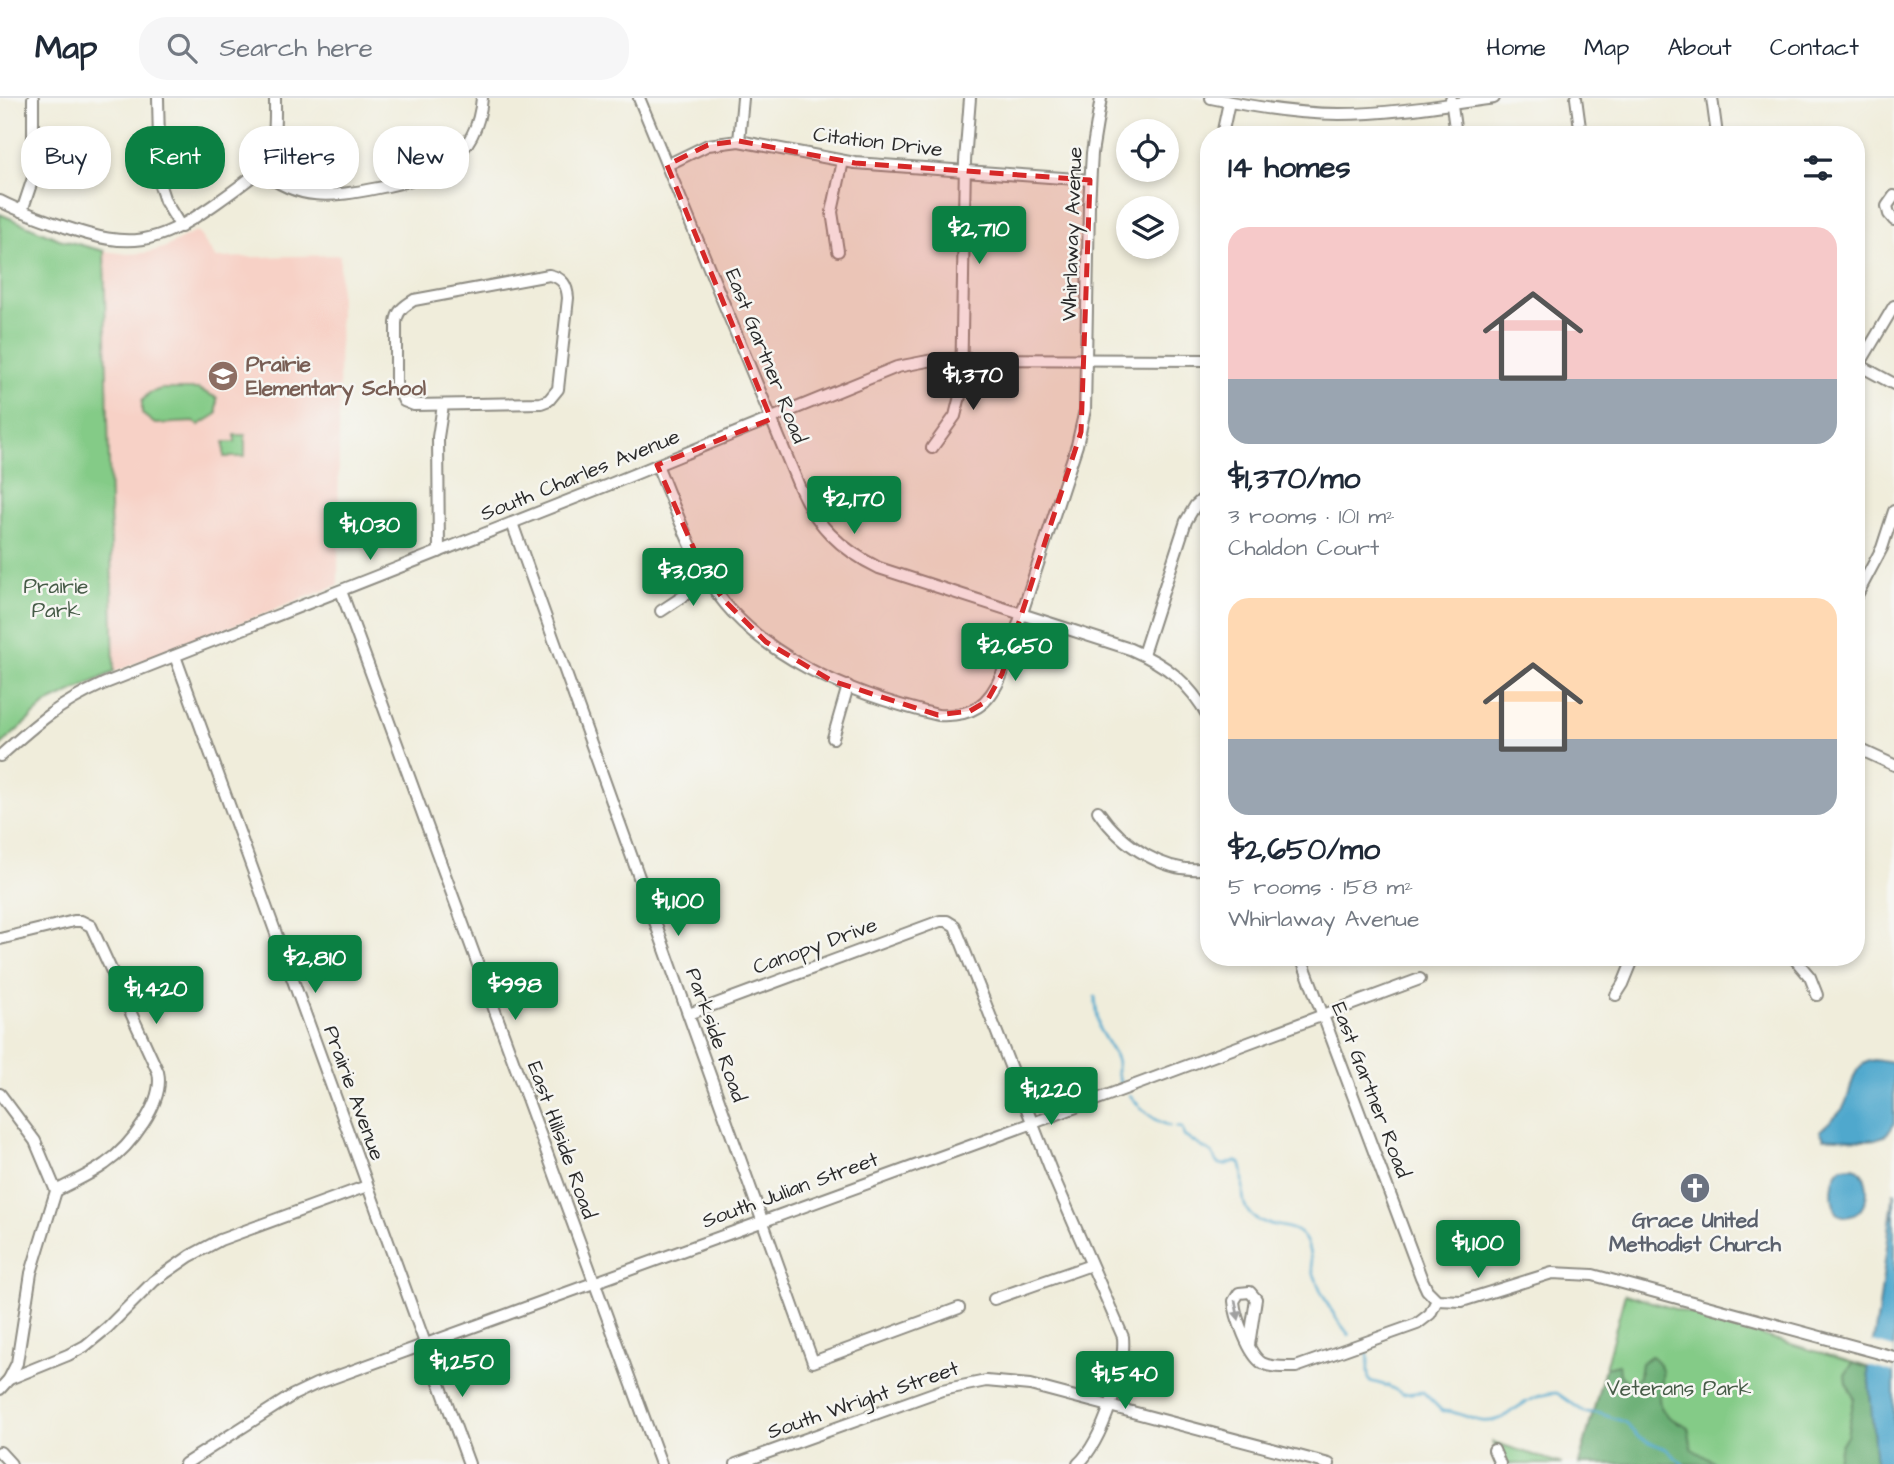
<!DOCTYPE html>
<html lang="en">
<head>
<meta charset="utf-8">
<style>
	:root { --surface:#fff; --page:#f6f6f7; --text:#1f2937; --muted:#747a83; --line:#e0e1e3; --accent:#0b8043 }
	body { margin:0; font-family:"Architects Daughter",sans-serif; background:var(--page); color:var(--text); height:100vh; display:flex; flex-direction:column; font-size:26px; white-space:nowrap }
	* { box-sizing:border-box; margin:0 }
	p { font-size:23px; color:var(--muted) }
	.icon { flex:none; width:38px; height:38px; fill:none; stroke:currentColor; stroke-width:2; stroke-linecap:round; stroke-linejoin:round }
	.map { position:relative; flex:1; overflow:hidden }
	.sheet { position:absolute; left:1200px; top:28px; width:665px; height:840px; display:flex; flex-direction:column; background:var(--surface); border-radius:28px; box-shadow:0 4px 10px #0003 }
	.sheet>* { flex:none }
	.banner { position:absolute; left:21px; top:28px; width:665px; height:63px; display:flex; gap:14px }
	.buttons { position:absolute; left:1116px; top:21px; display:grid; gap:14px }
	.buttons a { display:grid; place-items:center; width:63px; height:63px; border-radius:50%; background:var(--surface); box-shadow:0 4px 10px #0003; font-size:35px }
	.price { position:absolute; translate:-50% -60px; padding:0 16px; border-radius:7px; background:var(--accent); color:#fff; font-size:23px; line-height:46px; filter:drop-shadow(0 2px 4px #0008) }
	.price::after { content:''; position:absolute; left:50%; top:42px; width:21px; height:16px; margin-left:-10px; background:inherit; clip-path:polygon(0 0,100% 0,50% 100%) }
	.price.selected { background:#222; color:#fff }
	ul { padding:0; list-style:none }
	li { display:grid; align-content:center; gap:14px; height:371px; padding:0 28px }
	li span { display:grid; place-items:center; height:217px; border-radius:21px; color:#555 }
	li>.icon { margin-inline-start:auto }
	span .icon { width:126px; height:126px; fill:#fffc; stroke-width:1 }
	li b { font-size:30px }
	h2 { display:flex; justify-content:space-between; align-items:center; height:84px; padding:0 28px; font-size:30px }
	.tag { padding:0 24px; border-radius:28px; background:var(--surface); box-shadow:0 4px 10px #0003; font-size:24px; line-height:63px }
	.tag.selected { background:var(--accent); color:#fff }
	header { display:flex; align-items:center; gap:42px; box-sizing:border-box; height:98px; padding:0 35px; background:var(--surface); border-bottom:2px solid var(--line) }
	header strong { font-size:33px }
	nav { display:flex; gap:38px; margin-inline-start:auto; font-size:24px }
	.search { width:490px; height:63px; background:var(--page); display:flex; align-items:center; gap:18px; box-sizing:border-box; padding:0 24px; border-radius:28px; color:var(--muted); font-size:26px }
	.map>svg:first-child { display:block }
	.built { fill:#f7d1c6 }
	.green { fill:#84cb87; stroke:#587b59; stroke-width:2 }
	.forest { fill:#6baf74; stroke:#4b6d50; stroke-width:2 }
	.water { fill:#50a8cd; stroke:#3e6a7c; stroke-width:2 }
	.pier { fill:#f0eddb }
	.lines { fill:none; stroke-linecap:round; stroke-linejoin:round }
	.stream { stroke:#50a8cd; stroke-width:2.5 }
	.street-casing { stroke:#8e8c83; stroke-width:14 }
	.street { stroke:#fff; stroke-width:10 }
	.oneway { fill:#a0a0a0 }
	.marked { fill:#d62828; fill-opacity:0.2; stroke:#d62828; stroke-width:5; stroke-dasharray:14 9; stroke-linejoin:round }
	.labels { text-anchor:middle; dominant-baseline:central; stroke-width:5; stroke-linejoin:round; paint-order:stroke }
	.street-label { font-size:21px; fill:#2b2b2b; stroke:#f6f6f2 }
	.education-label { font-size:21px; font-weight:bold; fill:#785e54; stroke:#f6f6f2; text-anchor:start }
	.park-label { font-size:21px; fill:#465b47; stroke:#f6f6f2 }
	.worship-label { font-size:21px; font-weight:bold; fill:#5b616d; stroke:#f6f6f2 }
</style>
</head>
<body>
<header>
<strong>Map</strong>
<div class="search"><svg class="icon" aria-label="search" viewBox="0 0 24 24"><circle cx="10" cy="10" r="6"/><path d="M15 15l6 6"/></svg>Search here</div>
<nav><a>Home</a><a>Map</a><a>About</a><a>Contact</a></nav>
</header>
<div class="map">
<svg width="1894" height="1366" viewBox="0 0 1894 1366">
	<rect width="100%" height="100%" fill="#f6f6f2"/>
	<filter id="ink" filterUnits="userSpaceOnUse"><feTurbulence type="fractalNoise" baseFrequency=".0143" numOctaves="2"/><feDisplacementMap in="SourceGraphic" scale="14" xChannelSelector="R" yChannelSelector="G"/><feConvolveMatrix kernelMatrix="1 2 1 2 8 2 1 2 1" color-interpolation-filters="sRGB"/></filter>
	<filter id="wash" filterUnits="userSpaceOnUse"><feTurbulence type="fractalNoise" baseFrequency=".00686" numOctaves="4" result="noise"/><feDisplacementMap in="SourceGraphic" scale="28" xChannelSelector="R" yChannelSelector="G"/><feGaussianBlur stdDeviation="1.57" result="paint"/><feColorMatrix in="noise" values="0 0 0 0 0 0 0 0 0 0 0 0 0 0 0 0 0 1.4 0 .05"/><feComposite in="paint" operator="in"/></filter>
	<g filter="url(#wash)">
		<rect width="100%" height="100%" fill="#f0eddb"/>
		<!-- built -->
		<path class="built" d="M197,133L216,160L340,157L338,487L114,574L104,153L127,156L146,155L164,150Z"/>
		<!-- green -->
		<g class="green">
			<path d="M0,116L59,141L104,153L114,574L46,606L0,648Z"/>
			<path d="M161,291H198L217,300V316L199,327L194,324L155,326L142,316V303L149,295Z"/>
			<path d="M235,337H245V359H224V344H235Z"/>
			<path d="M1625,1196L1891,1276L1894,1366H1579Z"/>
			<path d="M1493,1344L1562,1366H1502Z"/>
		</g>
		<!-- forest -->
		<g class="forest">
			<path d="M1651,1258C1679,1279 1644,1296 1668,1318C1673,1323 1682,1325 1688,1329L1692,1351L1717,1366H1579L1605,1270L1618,1267L1621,1278L1627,1283H1633L1639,1279L1641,1265Z"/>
			<path d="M1853,1265L1868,1270L1876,1366H1836L1841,1347L1847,1337L1854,1300L1846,1285L1845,1277Z"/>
		</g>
		<!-- water -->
		<g class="water">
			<path d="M1874,962L1894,965V1026C1882,1053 1847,1037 1824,1040L1820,1033C1827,1025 1837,1019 1843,1010C1854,992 1849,966 1874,962Z"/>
			<path d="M1854,1068C1879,1081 1865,1132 1836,1115C1831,1101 1829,1080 1842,1069Z"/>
			<path d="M1894,1094V1366H1876L1868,1270L1878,1217Z"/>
		</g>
		<!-- pier -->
		<path class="pier" d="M1869,1243L1894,1250V1275L1865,1267Z"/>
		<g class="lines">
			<!-- stream -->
			<g class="stream">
				<path d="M1095,899L1099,931L1114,956L1117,964V975L1121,986"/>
				<path d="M1130,997C1141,1012 1153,1022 1170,1028"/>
				<path d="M1176,1029L1182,1030L1184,1038L1212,1055L1217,1065L1224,1067L1236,1063L1240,1065C1247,1081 1239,1098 1247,1112C1260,1134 1290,1121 1304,1140C1311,1149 1310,1165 1314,1176C1322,1199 1333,1218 1349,1237"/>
				<path d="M1364,1249C1373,1259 1364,1271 1370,1283L1388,1288L1403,1296L1423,1294L1442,1313C1462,1312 1474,1328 1496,1322C1504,1320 1508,1315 1515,1311C1526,1303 1543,1295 1557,1295L1584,1314L1598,1315L1625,1324L1638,1339L1666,1351L1683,1366"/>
			</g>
		</g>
	</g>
	<g filter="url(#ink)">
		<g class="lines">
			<!-- street casing -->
			<g class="street-casing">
				<g id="street">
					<path d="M158,0L160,88L165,103L181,129"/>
					<path d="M639,0L799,388C816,427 840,451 879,470L1130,551C1167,567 1189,584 1209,620"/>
					<path d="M1211,0C1253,9 1296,16 1339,16C1390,16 1443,7 1494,0"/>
					<path d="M1576,0L1581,37"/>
					<path d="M1712,0L1717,37"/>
					<path d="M1451,1L1456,37"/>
					<path d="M1222,37L1229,4"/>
					<path d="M739,43L743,0"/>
					<path d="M667,67L708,47L739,43L855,65L1090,82"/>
					<path d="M260,72C299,104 332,99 378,90C431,80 477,63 482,0"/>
					<path d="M1894,98L1887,108L1889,116L1894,122"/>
					<path d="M0,103C21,114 43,121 65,129C130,151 156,147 212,108C229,96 245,85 260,72C277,51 275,26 275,0"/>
					<path d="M22,113L33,80V0"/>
					<path d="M838,153L832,114L843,63"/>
					<path d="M549,177C563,180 567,187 568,200L558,291L549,302L541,305L414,307L404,303L396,286V225C397,213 404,208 414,202Z"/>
					<path d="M1857,266L1894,286"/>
					<path d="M1859,267L1894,208"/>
					<path d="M932,350L955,318L961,294L965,63L970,0"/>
					<path d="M657,367C672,403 686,442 705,476C749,557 853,597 938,617C972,619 989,607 1002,576L1077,347L1085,312L1089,107L1092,55L1101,0"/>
					<path d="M512,425L813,1264L959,1210"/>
					<path d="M439,454L438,339L443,307"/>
					<path d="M341,493L661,1366"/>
					<path d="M1857,497L1882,450L1894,413"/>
					<path d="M661,513L708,482"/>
					<path d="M1143,556L1186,423L1195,408L1209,395"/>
					<path d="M175,558L469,1366"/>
					<path d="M833,640L848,588"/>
					<path d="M1857,650L1894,667"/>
					<path d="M0,658C37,625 57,607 103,586L608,387L897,269L933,262L962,261L1209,262"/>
					<path d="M1098,713C1121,747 1167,778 1209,770"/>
					<path d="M0,841L74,823H81L91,828L158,974C165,1004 130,1049 105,1066C90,1077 72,1084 56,1093"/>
					<path d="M1301,859L1421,1179L1427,1192L1437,1202L1462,1203L1552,1175L1593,1177L1894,1259"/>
					<path d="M1793,859L1810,879L1817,897"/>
					<path d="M1616,897L1623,886L1634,859"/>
					<path d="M689,916L940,823H947L955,828L1054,1080L1123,1239C1126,1271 1102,1344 1078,1366"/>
					<path d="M0,996L35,1043L56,1093L31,1175L17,1265L9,1281L0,1291"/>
					<path d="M994,1201L1091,1167"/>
					<path d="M1249,1247L1256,1201L1250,1194L1239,1195L1234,1203C1235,1218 1249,1257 1262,1265C1272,1270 1285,1269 1296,1269L1417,1226L1430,1216L1437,1202"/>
					<path d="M9,1281L68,1257L85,1248L107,1230L154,1183L190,1158L220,1142L367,1088"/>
					<path d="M1494,1352L1500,1366"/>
					<path d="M0,1354L11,1366"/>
					<path d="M185,1366L293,1297L316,1286L1044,1021L1420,881"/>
					<path d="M736,1366L942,1292L986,1283L1030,1287L1329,1366"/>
				</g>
			</g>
			<!-- street -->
			<use href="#street" class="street"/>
		</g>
		<!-- one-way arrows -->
		<defs><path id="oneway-solid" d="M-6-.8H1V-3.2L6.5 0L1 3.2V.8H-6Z" transform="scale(1.75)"/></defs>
		<use class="oneway" href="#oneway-solid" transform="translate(1237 1212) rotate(79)"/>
	</g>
	<!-- marked area -->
	<path class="marked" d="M739,43L855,65L1090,82L1081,334L1002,576L987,603L970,613L938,617L832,583L766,544L724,502L705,476L657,367L771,321L667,67L708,47Z"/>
	<!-- icons -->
	<defs>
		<g id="school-disc" transform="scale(1.575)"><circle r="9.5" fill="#8d6e63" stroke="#f6f6f2"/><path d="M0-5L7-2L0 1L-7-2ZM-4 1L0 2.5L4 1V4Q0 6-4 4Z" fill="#fff"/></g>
		<g id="church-disc" transform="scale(1.575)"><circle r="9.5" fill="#6b7280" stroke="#f6f6f2"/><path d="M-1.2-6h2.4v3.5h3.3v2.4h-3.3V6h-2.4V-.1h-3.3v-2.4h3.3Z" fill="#fff"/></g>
	</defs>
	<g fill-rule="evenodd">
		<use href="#school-disc" x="223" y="278"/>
		<use href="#church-disc" x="1695" y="1090"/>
	</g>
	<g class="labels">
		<!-- street labels -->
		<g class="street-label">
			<text transform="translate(878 44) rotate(7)">Citation Drive</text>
			<text transform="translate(1072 136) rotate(-88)">Whirlaway Avenue</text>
			<text transform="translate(766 258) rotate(68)">East Gartner Road</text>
			<text transform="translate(580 377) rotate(-22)">South Charles Avenue</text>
			<text transform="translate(815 848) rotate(-20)">Canopy Drive</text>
			<text transform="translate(716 937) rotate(70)">Parkside Road</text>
			<text transform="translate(1371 992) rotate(69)">East Gartner Road</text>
			<text transform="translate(354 995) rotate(70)">Prairie Avenue</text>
			<text transform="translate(562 1042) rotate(70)">East Hillside Road</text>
			<text transform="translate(790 1092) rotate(-20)">South Julian Street</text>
			<text transform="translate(863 1302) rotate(-19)">South Wright Street</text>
		</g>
		<!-- education labels -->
		<g class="education-label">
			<text x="246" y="266">Prairie<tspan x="246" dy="24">Elementary School</tspan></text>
		</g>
		<!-- park labels -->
		<g class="park-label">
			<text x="56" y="488">Prairie<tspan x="56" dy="24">Park</tspan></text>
			<text x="1679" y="1290">Veterans Park</text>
		</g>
		<!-- worship labels -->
		<g class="worship-label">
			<text x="1695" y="1122">Grace United<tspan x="1695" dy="24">Methodist Church</tspan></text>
		</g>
	</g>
</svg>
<div class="buttons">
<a><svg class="icon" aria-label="locate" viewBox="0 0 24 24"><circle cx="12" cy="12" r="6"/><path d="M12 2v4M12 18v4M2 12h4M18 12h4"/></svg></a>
<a><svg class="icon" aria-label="layers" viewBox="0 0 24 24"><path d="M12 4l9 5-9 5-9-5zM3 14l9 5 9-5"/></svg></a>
</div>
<b class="price" style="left:979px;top:168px">$2,710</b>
<b class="price selected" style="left:973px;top:314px">$1,370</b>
<b class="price" style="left:854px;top:438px">$2,170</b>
<b class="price" style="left:370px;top:464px">$1,030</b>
<b class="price" style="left:693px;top:510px">$3,030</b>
<b class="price" style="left:1015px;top:585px">$2,650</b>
<b class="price" style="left:678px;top:840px">$1,100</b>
<b class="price" style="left:315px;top:897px">$2,810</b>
<b class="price" style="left:515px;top:924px">$998</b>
<b class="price" style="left:156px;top:928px">$1,420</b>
<b class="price" style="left:1051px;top:1029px">$1,220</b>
<b class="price" style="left:1478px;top:1182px">$1,100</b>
<b class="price" style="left:462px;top:1301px">$1,250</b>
<b class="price" style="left:1125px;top:1313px">$1,540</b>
<div class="banner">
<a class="tag">Buy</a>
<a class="tag selected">Rent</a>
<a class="tag">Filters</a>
<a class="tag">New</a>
</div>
<section class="sheet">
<h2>14 homes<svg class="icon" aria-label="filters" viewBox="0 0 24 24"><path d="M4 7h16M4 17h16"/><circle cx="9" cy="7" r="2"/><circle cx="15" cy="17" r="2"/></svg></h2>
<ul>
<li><span style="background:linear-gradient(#f6c9c9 70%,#9aa5b1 0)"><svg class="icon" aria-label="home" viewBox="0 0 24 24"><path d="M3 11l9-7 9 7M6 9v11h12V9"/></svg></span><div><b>$1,370/mo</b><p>3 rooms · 101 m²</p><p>Chaldon Court</p></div></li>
<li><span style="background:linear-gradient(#ffd9b3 65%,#9aa5b1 0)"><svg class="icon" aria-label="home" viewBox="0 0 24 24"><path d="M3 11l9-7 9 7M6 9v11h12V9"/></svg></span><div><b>$2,650/mo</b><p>5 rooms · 158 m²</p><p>Whirlaway Avenue</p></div></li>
</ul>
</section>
</div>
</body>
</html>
